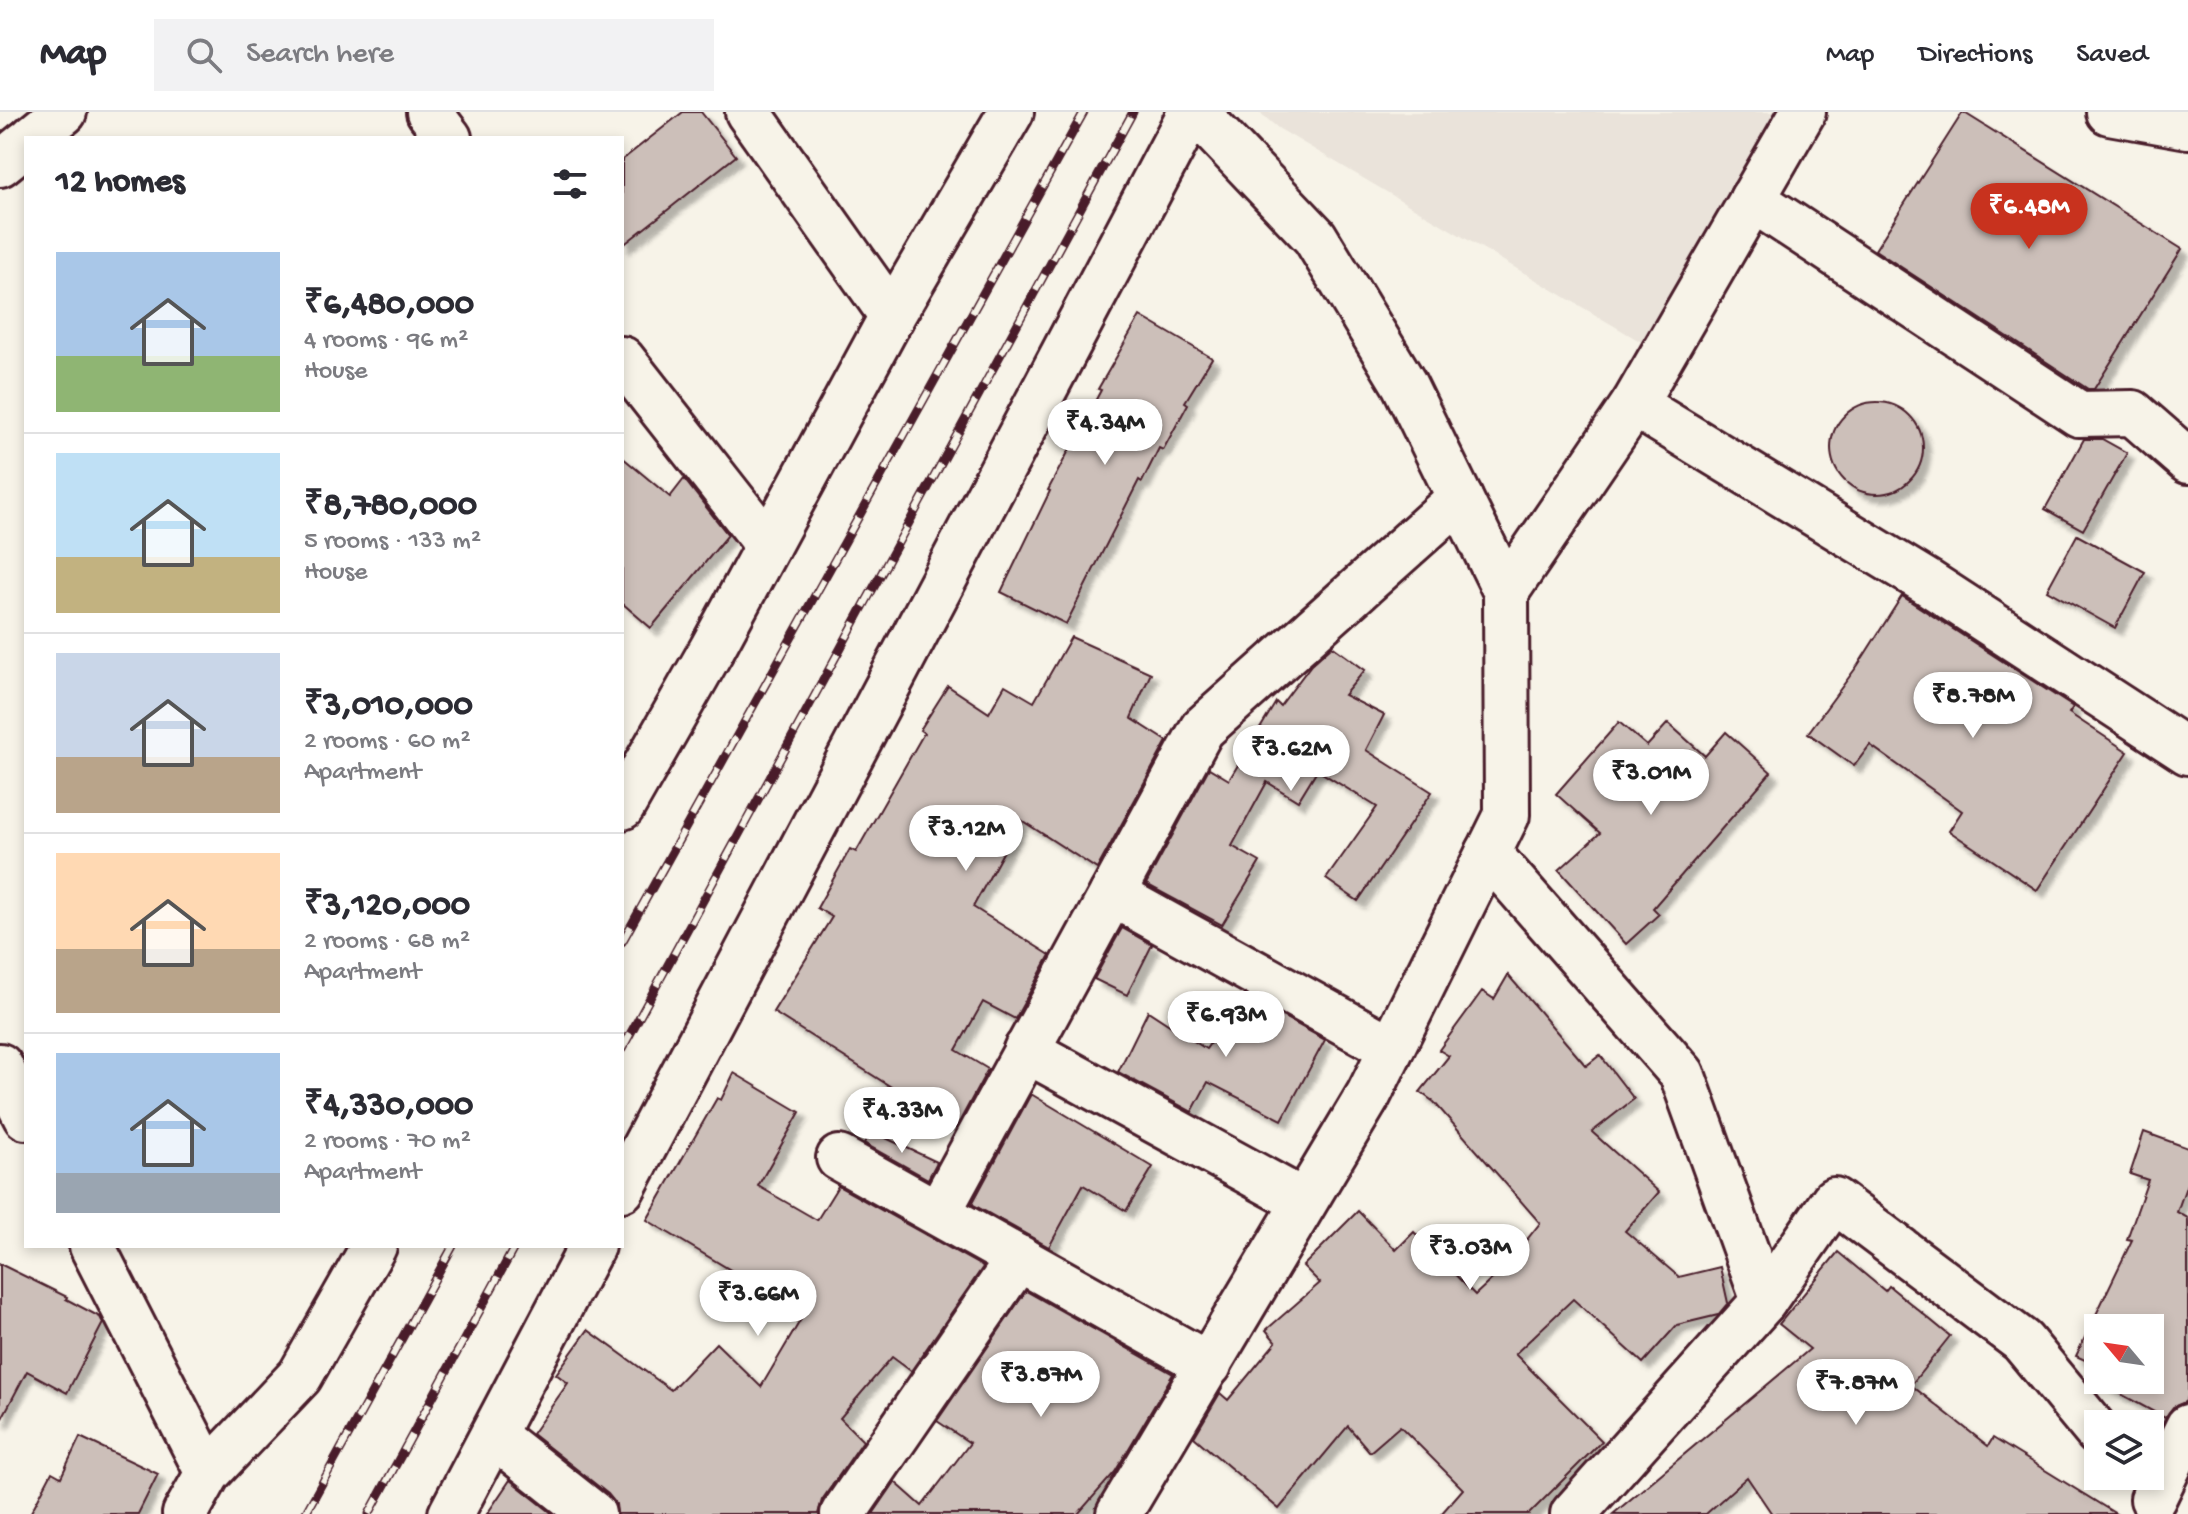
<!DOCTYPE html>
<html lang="en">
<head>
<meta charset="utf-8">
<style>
	:root { --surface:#fff; --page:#f2f2f3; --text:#2b2b33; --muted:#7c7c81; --line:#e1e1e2; --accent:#c8321e }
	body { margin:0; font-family:"Gochi Hand",sans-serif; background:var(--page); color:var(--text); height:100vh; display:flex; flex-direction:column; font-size:30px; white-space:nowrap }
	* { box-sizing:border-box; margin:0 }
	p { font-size:26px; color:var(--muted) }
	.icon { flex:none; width:44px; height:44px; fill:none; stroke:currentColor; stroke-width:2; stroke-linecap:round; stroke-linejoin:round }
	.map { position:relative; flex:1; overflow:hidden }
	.details { position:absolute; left:24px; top:24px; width:600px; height:1112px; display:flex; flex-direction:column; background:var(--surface); border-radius:0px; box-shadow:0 4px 12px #0003 }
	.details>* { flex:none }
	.needle { width:52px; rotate:299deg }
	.tools { position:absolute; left:2084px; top:1202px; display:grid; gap:16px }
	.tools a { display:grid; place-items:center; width:80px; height:80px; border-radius:0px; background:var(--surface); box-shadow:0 4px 12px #0003; font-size:40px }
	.price { position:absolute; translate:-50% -68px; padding:0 18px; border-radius:28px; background:#fff; color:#222; font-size:26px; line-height:52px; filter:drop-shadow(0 2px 4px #0008) }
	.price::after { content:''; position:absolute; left:50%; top:48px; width:24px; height:18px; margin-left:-12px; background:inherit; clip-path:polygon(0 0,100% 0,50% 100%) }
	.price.on { background:var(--accent); color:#fff }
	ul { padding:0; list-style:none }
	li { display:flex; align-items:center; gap:24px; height:200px; padding:0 32px }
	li+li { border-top:2px solid var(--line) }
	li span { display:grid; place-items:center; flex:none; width:224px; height:160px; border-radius:0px; color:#555 }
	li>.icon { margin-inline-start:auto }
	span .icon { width:96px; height:96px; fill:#fffc; stroke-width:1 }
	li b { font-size:34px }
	h2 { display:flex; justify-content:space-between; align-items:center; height:96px; padding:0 32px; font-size:34px }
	header { display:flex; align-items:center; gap:48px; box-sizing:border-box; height:112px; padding:0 40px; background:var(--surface); border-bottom:2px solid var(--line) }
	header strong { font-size:38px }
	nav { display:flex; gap:44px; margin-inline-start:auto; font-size:28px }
	.search { width:560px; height:72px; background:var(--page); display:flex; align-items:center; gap:20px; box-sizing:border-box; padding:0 28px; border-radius:0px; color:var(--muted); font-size:30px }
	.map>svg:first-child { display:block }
	.built { fill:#eae3da }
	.building { fill:#ccbfb9; stroke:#4a1f2b; stroke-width:2; filter:url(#shadow) }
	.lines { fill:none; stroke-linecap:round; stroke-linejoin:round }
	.street-casing { stroke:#4a1f2b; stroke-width:50 }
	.secondary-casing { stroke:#4a1f2b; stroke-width:50 }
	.street { stroke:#f7f3e8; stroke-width:44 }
	.secondary { stroke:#f7f3e8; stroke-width:44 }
	.rail-casing { stroke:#4a1f2b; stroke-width:9 }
	.rail { stroke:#f7f3e8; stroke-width:6; stroke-dasharray:18; stroke-linecap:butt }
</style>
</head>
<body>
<header>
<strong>Map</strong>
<div class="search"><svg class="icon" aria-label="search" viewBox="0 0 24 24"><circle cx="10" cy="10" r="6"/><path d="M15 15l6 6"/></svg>Search here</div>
<nav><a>Map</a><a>Directions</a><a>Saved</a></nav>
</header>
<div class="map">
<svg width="2188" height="1402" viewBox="0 0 2188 1402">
	<defs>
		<filter id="shadow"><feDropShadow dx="7" dy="7" stdDeviation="2" flood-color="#0004"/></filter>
	</defs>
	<rect width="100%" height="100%" fill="#f7f3e8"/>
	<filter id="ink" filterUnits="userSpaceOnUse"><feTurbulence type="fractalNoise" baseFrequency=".0125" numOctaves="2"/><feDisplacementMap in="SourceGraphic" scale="16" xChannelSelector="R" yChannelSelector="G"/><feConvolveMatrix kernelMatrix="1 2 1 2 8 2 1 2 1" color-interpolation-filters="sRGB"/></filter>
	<g filter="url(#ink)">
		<!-- built -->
		<path class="built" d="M1259,0H1776L1643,231L1278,16Z"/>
		<!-- building -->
		<g class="building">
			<path d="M683,0H701L736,44L622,134V48Z"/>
			<path d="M1963,0L2182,137L2094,277H2088L1875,138Z"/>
			<path d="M1140,204L1212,246L1185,290L1188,292L1163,338L1159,336L1142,370L1139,368L1066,512L1001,480L1050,379L1048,378L1101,278L1098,277Z"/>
			<circle cx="1877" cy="336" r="46"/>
			<path d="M2084,327H2102L2127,341L2083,418L2045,397Z"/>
			<path d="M622,345L670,385L684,367L728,423L651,516L622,491Z"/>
			<path d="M2077,423L2145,460L2115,516L2047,478Z"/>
			<path d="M1902,484L2073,595L2069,601L2128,640L2037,778L1949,719L1962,699L1870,633L1854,654L1808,621L1858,553Z"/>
			<path d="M1071,525L1151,561L1131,606L1167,629L1097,757L1021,708L973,795L1050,843L1015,907L983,890L956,938L988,957L956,1016L773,900L832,805L817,796L850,737L856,740L924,621L920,618L948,574L989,601L1005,573L1034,590Z"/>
			<path d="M1332,534L1365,558L1344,583L1384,603L1366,638L1432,680L1358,789L1326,767L1377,695L1317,658L1298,689L1267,670L1232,734L1260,750L1222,813L1146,772L1209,656L1229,668L1276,590L1280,594L1311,553Z"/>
			<path d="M1619,610L1647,634L1668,611L1705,644L1726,620L1771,660L1653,796L1659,802L1626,832L1559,758L1600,721L1556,682Z"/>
			<path d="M1122,816L1152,833L1127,883L1094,867Z"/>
			<path d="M1508,863L1586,954L1600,943L1634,987L1592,1020L1659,1080L1625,1119L1679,1165L1720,1155L1728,1191L1718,1203L1677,1213L1643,1251L1573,1187L1515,1242L1602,1329L1529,1402H1441L1463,1377L1400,1314L1370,1340L1348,1314L1279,1397L1194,1325L1220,1281L1228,1288L1276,1230L1266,1218L1320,1171L1303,1154L1358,1099L1396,1138L1414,1120L1475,1183L1505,1155L1540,1111L1434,990L1420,980L1449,944L1439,938L1482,879L1494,887Z"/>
			<path d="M1244,883L1325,928L1282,1008L1208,970L1192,1000L1118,960L1148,899L1206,937L1223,913L1226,914Z"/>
			<path d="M734,961L800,1000L758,1074L817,1108L838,1074L983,1155L911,1259L892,1245L840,1306L863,1329L822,1388L818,1402H617L616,1392L608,1382L532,1322L568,1271L556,1262L588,1218L671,1278L716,1231L761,1275L804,1202L647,1108L717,986L721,988Z"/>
			<path d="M1031,982L1153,1055L1126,1099L1083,1073L1049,1135L972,1092Z"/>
			<path d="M871,1019L937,1050L928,1067L864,1031Z"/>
			<path d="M2144,1020L2188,1036V1069L2177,1100L2188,1106V1285L2185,1290L2173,1295L2165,1306L2104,1273L2107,1268H2150V1216H2098V1254L2076,1244L2132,1128L2127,1127L2148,1068L2130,1062Z"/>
			<path d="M1838,1140L1885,1179L1889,1174L1950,1224L1911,1273L1988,1334L1993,1326L2116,1402H1772L1747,1365L1706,1402H1613L1810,1237L1779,1212Z"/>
			<path d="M0,1152L67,1185L66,1187L100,1205L103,1211L67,1281L27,1259L0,1310Z"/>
			<path d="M1026,1179L1173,1262L1115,1360L1078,1402H873L895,1370L922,1394L970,1331L937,1309Z"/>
			<path d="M80,1325L158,1362L138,1402H30L52,1360L61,1365Z"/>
			<path d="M510,1368L553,1402H487Z"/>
		</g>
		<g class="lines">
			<!-- street casing -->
			<g class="street-casing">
				<g id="street">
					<path d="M429,0L449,26"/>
					<path d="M748,0L892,204"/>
					<path d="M1196,0L1315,125L1404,272L1506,480L1634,292L1927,470L2188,640"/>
					<path d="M2109,0L2188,14"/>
					<path d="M32,26L64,0"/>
					<path d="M0,52L26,31"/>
					<path d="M1752,87L2079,302L2133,301L2188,349"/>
					<path d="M622,247L768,433"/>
					<path d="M1634,292L1803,0"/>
					<path d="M1488,741L1682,962L1764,1189L1834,1088L2022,1229L2098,1321"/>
					<path d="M1112,782L1391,936"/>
					<path d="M1026,938L1304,1090"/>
					<path d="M839,1046L1209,1253"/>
					<path d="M622,1077L1191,0"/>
					<path d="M938,1101L1202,617L1460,386"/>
					<path d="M493,1323L593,1402"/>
					<path d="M2153,1387L2188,1315"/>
					<path d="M451,1402L592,1134"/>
					<path d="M843,1402L1019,1146"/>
					<path d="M1119,1402L1369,982L1507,703L1506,480"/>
					<path d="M1573,1402L1764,1189"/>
				</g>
			</g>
			<!-- secondary casing -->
			<g class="secondary-casing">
				<g id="secondary">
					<path d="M622,695L712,537L892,204L1011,0"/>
					<path d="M0,954L26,1005"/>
					<path d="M92,1134L208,1361"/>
					<path d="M185,1402L208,1361L300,1264L374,1134"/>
				</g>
			</g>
			<!-- street -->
			<use href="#street" class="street"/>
			<!-- secondary -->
			<use href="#secondary" class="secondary"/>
			<!-- rail casing -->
			<g class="rail-casing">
				<g id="rail">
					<path d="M622,830L1084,0"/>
					<path d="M622,937L1133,0"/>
					<path d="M305,1402L453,1134"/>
					<path d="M369,1402L515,1134"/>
				</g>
			</g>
			<!-- rail -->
			<use href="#rail" class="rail"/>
		</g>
	</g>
</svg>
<div class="tools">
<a><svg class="needle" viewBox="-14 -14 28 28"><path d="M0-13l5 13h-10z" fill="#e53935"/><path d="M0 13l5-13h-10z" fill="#7c7c81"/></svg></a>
<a><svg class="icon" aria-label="layers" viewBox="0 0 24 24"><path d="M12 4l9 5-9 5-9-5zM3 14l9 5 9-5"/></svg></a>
</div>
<b class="price on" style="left:2029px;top:139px">₹6.48M</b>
<b class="price" style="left:1105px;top:355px">₹4.34M</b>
<b class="price" style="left:1973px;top:628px">₹8.78M</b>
<b class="price" style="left:1291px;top:681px">₹3.62M</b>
<b class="price" style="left:1651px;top:705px">₹3.01M</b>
<b class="price" style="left:966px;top:761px">₹3.12M</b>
<b class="price" style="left:1226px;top:947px">₹6.93M</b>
<b class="price" style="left:902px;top:1043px">₹4.33M</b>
<b class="price" style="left:1470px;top:1180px">₹3.03M</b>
<b class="price" style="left:758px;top:1226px">₹3.66M</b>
<b class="price" style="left:1041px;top:1307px">₹3.87M</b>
<b class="price" style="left:1856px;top:1315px">₹7.87M</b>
<section class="details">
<h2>12 homes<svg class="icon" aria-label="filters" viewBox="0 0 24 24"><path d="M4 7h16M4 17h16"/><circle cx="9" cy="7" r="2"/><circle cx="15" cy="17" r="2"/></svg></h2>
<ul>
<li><span style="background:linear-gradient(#a9c7e8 65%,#8fb573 0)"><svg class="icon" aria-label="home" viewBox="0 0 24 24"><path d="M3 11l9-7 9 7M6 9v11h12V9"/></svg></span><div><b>₹6,480,000</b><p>4 rooms · 96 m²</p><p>House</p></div></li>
<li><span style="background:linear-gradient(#bfe0f5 65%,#c2b280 0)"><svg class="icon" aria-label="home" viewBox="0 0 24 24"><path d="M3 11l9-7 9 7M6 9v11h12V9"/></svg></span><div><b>₹8,780,000</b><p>5 rooms · 133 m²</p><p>House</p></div></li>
<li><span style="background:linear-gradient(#c9d6e8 65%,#b9a48a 0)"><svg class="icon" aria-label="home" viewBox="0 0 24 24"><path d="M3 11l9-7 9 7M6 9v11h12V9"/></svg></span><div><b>₹3,010,000</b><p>2 rooms · 60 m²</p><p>Apartment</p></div></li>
<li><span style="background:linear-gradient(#ffd9b3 60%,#b9a48a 0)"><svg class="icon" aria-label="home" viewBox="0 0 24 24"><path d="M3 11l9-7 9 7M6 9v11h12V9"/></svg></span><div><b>₹3,120,000</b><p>2 rooms · 68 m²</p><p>Apartment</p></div></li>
<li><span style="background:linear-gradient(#a9c7e8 75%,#9aa5b1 0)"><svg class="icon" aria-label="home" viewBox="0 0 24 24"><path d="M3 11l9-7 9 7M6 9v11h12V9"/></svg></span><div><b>₹4,330,000</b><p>2 rooms · 70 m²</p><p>Apartment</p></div></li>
</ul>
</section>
</div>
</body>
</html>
